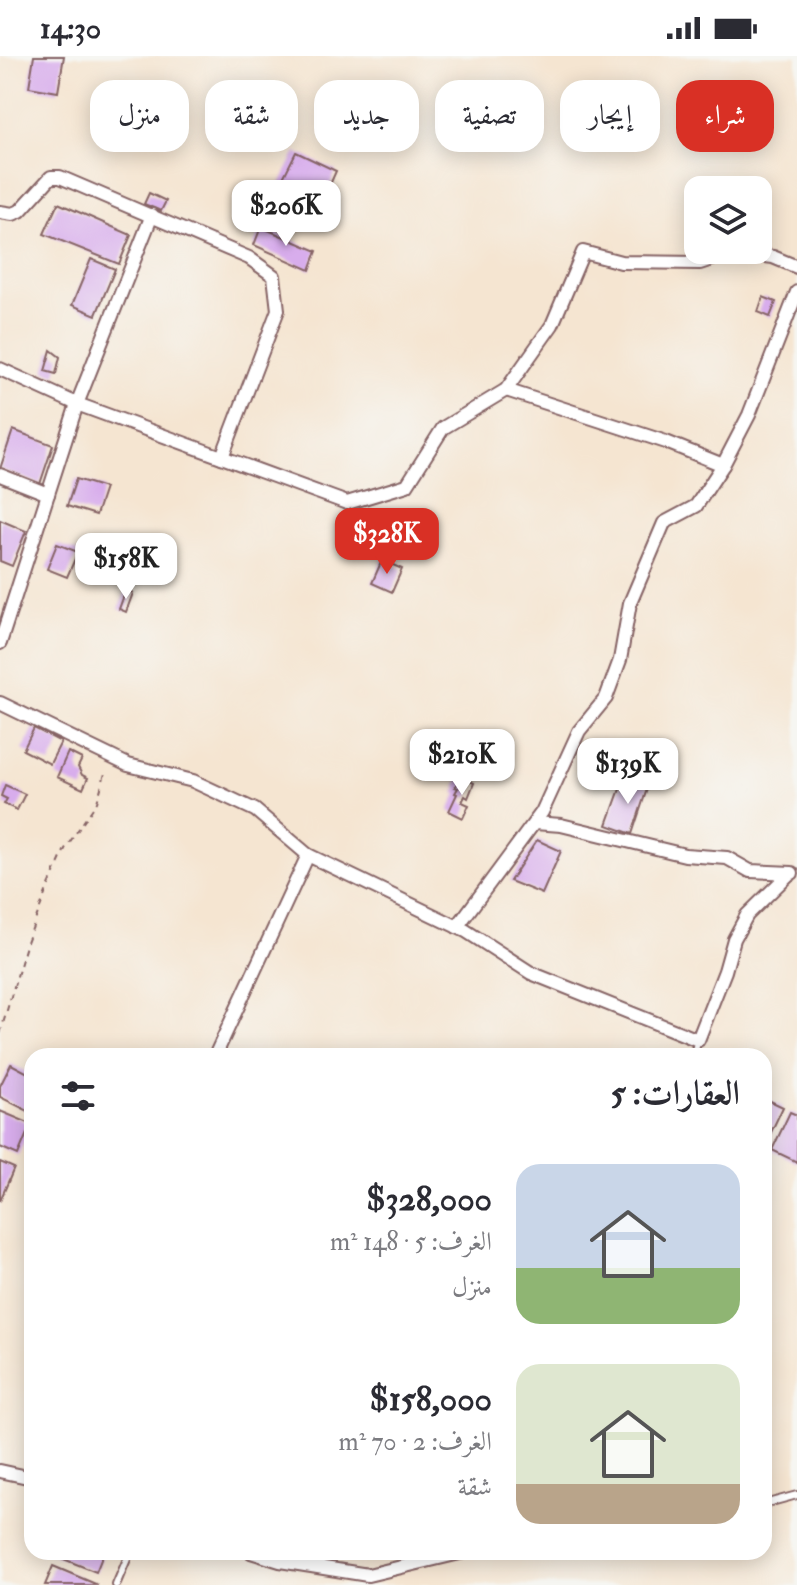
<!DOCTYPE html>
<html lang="ar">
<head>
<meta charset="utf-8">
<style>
	:root { --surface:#fff; --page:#f2f2f3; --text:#2b2b33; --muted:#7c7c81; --accent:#d93025 }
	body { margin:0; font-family:"IM FELL Double Pica",Amiri,serif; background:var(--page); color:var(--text); direction:rtl; height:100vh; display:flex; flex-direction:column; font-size:30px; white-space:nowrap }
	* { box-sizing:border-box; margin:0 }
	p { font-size:26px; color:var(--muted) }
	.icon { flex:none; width:44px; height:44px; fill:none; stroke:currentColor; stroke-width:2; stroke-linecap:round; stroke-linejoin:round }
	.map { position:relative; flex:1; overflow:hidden; direction:ltr }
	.panel { position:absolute; left:24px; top:992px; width:748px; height:512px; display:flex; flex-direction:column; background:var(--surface); border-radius:24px; box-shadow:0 4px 20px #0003; direction:rtl }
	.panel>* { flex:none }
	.banner { position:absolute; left:24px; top:24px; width:750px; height:72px; direction:rtl; display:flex; gap:16px }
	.buttons { position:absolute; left:684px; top:120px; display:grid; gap:16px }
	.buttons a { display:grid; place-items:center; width:88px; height:88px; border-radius:16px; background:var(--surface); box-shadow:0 4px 20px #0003; font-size:40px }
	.price { position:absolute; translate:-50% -68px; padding:0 18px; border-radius:16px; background:#fff; color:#222; font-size:26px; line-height:52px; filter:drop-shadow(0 2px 4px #0008) }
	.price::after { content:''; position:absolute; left:50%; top:48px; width:24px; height:18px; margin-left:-12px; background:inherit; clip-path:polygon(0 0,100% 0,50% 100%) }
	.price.current { background:var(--accent); color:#fff }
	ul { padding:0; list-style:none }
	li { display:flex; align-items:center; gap:24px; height:200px; padding:0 32px }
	li span { display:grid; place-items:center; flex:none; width:224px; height:160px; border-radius:24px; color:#555 }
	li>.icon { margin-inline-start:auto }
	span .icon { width:96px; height:96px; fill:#fffc; stroke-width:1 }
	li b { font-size:34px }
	h2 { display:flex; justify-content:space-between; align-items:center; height:96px; padding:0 32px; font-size:34px }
	.pill { padding:0 28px; border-radius:24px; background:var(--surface); box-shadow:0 4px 20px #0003; font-size:28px; line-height:72px }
	.pill.current { background:var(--accent); color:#fff }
	.status { display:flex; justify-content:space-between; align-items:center; height:56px; padding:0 40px; background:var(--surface); direction:ltr }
	.status svg { height:22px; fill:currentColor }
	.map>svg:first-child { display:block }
	.building { fill:#d8adec }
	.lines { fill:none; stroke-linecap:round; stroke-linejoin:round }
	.service-casing { stroke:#866465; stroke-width:10 }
	.minor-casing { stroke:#866465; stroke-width:16 }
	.path { stroke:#866465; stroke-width:2; stroke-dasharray:6 6; stroke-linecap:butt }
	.service { stroke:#fff; stroke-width:6 }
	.minor { stroke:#fff; stroke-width:12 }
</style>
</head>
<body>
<div class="status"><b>14:30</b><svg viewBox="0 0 49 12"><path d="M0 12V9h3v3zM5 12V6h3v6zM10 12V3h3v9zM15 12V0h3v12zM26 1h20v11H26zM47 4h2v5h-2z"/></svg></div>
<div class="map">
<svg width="797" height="1529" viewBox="0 0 797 1529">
	<rect width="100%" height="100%" fill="#f6f6f2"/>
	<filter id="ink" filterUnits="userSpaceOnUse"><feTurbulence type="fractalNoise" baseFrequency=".0125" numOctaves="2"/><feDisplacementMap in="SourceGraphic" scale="16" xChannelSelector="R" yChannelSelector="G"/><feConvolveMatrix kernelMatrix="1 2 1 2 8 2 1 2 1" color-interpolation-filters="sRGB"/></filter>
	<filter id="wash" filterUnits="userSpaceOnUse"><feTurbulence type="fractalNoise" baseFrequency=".006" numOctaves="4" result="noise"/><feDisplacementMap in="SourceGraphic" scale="32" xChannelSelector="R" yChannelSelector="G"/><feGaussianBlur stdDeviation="1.8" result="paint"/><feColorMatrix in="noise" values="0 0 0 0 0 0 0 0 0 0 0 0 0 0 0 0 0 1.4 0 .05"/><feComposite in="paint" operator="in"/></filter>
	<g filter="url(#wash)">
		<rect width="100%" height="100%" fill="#f5e5d1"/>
		<g id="blocks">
			<!-- building -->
			<g class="building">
				<path d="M34,0H64L58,36L29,31Z"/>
				<path d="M296,96L336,115L321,149L279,130Z"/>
				<path d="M149,137L166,145L161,155L144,148Z"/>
				<path d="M58,147L131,179L119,208L44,178Z"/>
				<path d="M261,171L317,195L310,214L254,189Z"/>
				<path d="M91,203L115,213L96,259L72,249Z"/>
				<path d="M763,241L776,246L770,261L758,256Z"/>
				<path d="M51,294L60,301L56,318L45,315Z"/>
				<path d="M13,374L53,389L40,428L0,413Z"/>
				<path d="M76,423L105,432L96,459L67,450Z"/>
				<path d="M0,464L26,475L12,510L0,505Z"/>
				<path d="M57,488L78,496L67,521L47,513Z"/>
				<path d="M382,504L402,513L392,536L372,527Z"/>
				<path d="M126,534L133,537L126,556L119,553Z"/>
				<path d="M34,672L61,686L50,708L23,694Z"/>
				<path d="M68,696L82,703L78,711L82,719L88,722L83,733L57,721Z"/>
				<path d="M461,720L474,727L468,742L465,740L462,746L469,749L463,762L449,755L457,738L455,737L458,732L455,731Z"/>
				<path d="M624,722L648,730L632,778L607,769Z"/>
				<path d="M5,729L25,738L17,754L4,748L7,743L1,740Z"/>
				<path d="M537,784L561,795L542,838L510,825Z"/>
				<path d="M11,1008L32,1019V1057L0,1041V1030Z"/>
				<path d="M764,1042L783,1051L764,1091Z"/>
				<path d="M0,1055L31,1068L18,1099L0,1091Z"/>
				<path d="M790,1056L797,1059V1106L772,1094Z"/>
				<path d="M0,1106L14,1112L0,1145Z"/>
				<path d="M46,1496H104L96,1516Z"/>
				<path d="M53,1510L98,1529H45Z"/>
			</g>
		</g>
	</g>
	<g filter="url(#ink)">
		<use href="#blocks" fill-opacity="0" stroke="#866465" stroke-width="2"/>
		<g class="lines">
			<!-- service casing -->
			<g class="service-casing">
				<g id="service">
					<path d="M693,1000L698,984"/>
					<path d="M764,1448L797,1439"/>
					<path d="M116,1529L130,1496"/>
				</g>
			</g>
			<!-- minor casing -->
			<g class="minor-casing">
				<g id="minor">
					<path d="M0,156L13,158L20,155L51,121H60L249,202L274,220L278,254L222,401"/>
					<path d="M0,313L77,348L347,447L407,429L443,372L506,334L552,269L583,196L621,206L700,207L733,196L773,201L797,211"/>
					<path d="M506,334L666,386L723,409L749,359L797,236"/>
					<path d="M0,419L48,438"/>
					<path d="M0,587L77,348L152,159"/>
					<path d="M0,647L128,709L193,725L255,754L308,799L466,875L531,917L698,984L725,915L734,883L747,859L790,817"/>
					<path d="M535,767L561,769L685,799L727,802L750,815L792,817"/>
					<path d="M457,871L542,756L579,675L606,642L620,604L630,547L664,467L696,450L723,409"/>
					<path d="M215,1000L308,799"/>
					<path d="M0,1415L32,1422"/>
					<path d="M251,1496L280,1505L368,1519L464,1496"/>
				</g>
			</g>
			<!-- path -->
			<path class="path" d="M0,978L27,886L46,836L65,793L97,746L106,714"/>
			<!-- service -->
			<use href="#service" class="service"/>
			<!-- minor -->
			<use href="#minor" class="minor"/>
		</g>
	</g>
</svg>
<div class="buttons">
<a><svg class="icon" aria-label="layers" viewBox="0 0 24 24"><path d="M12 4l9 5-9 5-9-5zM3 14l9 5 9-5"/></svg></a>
</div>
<b class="price" style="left:286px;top:192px">$206K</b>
<b class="price current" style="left:387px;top:520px">$328K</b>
<b class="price" style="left:126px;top:545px">$158K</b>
<b class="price" style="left:462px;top:741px">$210K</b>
<b class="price" style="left:628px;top:750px">$139K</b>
<div class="banner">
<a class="pill current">شراء</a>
<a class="pill">إيجار</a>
<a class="pill">تصفية</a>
<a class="pill">جديد</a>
<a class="pill">شقة</a>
<a class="pill">منزل</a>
</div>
<section class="panel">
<h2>العقارات: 5<svg class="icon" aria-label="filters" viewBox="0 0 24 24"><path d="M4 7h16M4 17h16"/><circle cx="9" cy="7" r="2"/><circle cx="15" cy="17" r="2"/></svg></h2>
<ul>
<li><span style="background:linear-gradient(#c9d6e8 65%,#8fb573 0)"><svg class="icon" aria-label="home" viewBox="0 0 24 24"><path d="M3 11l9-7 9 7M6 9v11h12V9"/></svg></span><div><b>$328,000</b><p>الغرف: 5 · 148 m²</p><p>منزل</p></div></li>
<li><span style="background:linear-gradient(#dfe7d0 75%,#b9a48a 0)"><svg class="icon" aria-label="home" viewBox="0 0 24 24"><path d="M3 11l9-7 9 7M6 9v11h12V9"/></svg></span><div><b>$158,000</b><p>الغرف: 2 · 70 m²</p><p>شقة</p></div></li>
</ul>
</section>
</div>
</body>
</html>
